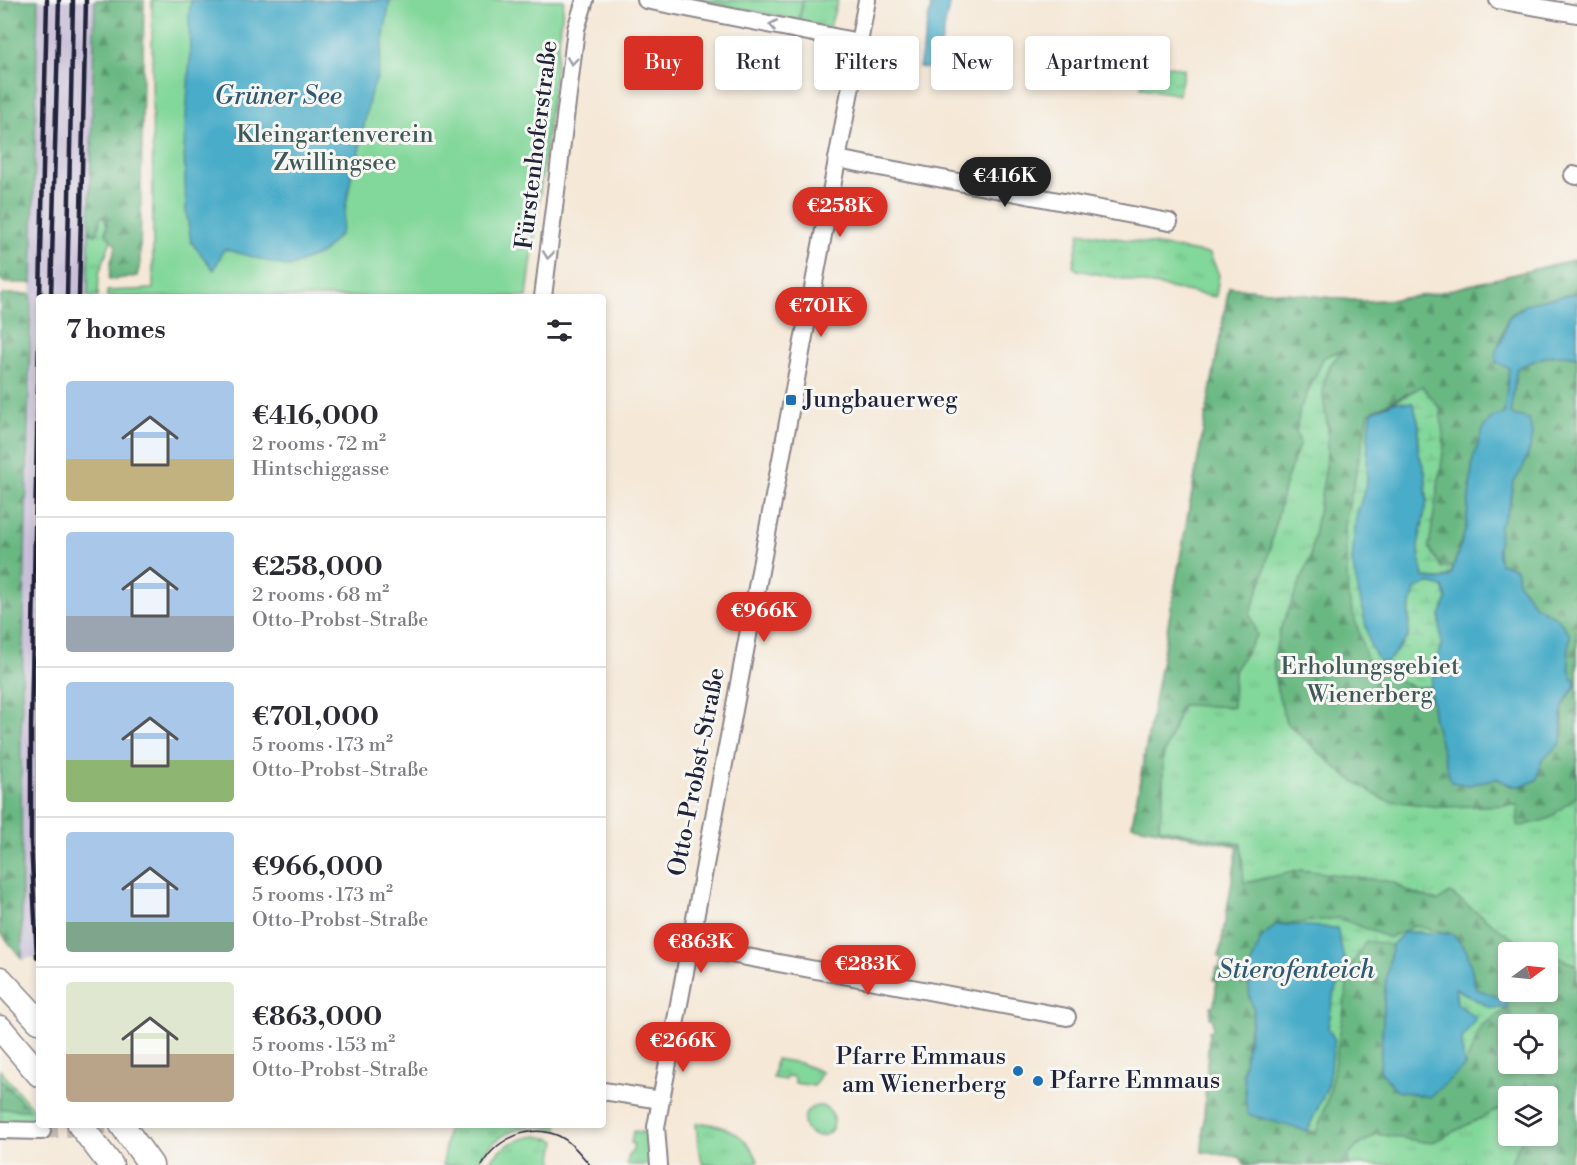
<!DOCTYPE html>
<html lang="en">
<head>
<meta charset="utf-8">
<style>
	:root { --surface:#fff; --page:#f2f2f3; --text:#2b2b33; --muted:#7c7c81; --line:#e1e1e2; --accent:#d93025 }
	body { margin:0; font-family:"Libre Bodoni",serif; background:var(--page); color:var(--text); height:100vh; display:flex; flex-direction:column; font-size:22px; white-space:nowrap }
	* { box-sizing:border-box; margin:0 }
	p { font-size:20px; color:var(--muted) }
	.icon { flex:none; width:33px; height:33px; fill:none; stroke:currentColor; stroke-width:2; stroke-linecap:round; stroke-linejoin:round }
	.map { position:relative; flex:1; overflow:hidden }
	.sheet { position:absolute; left:36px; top:294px; width:570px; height:834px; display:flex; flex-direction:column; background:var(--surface); border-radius:6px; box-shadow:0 3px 9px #0003 }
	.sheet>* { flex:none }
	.banner { position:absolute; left:624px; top:36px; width:570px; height:54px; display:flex; gap:12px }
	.needle { width:39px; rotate:75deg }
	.buttons { position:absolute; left:1498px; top:942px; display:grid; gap:12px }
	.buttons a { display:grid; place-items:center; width:60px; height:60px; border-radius:6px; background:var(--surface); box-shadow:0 3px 9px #0003; font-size:30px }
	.price { position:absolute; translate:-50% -51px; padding:0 14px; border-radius:21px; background:var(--accent); color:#fff; font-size:20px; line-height:39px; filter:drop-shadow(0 2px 3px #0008) }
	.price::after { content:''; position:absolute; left:50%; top:36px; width:18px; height:14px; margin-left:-9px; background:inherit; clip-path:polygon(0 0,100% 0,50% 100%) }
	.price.active { background:#222; color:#fff }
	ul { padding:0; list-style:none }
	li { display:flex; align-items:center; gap:18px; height:150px; padding:0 30px }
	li+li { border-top:2px solid var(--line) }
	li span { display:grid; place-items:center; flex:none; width:168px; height:120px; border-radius:6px; color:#555 }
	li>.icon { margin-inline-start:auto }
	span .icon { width:72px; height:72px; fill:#fffc; stroke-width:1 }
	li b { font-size:26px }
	h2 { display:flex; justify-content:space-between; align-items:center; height:72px; padding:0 30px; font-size:26px }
	.pill { padding:0 21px; border-radius:6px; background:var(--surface); box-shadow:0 3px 9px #0003; font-size:21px; line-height:54px }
	.pill.active { background:var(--accent); color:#fff }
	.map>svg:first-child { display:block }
	.industrial { fill:#c8bfd8 }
	.grass { fill:url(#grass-tufts); stroke:#527c6a; stroke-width:1.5; fill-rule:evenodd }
	.forest { fill:url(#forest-firs); stroke:#466d5e; stroke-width:1.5; fill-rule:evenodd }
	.wetland { fill:url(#wetland-marsh); stroke:#527c6a; stroke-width:1.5 }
	.garden { fill:#82d79a; stroke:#527c6a; stroke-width:1.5 }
	.water { fill:#49acc8; stroke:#366782; stroke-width:1.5 }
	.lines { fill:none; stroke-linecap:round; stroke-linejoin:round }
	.minor-tunnel { stroke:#cbc0b8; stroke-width:16; stroke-dasharray:16 8; stroke-linecap:butt }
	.minor-casing { stroke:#8c8589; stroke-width:20 }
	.highway-casing { stroke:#8c8589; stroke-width:27 }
	.minor { stroke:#fff; stroke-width:16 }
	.highway { stroke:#fff; stroke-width:24 }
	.tram { stroke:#22223b; stroke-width:1.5 }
	.rail { stroke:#22223b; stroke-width:4.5 }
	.oneway { stroke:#9c9ca7 }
	.poi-dot { fill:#1f6fb2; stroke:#f6f6f2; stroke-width:2 }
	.labels { text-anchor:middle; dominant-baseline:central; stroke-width:6; stroke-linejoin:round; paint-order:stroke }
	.park-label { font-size:24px; fill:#3f5858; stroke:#f6f6f2 }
	.street-label { font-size:24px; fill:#22223b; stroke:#f6f6f2 }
	.poi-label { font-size:24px; fill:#22223b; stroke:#f6f6f2; text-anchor:start }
	.water-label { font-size:26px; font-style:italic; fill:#325973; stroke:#f6f6f2 }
</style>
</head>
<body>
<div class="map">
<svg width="1577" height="1165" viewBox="0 0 1577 1165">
	<defs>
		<pattern id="grass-tufts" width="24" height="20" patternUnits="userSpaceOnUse" patternTransform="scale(1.5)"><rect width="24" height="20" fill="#82d79a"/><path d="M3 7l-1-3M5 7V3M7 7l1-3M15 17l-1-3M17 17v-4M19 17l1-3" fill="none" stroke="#70b886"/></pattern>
		<pattern id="forest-firs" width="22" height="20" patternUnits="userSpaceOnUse" patternTransform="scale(1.5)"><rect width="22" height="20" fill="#69b882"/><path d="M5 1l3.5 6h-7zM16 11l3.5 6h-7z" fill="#56956c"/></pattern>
		<pattern id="wetland-marsh" width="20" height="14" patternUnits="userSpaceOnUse" patternTransform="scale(1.5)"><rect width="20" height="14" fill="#82d79a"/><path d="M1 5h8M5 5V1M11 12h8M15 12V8" fill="none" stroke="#70b886"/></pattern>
	</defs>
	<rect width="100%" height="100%" fill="#f6f6f2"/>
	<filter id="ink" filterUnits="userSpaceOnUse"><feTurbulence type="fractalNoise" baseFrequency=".0167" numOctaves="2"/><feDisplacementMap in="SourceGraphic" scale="12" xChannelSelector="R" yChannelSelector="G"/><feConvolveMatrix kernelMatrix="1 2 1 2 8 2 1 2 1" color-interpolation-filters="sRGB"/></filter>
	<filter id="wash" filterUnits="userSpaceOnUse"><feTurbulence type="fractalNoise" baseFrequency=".008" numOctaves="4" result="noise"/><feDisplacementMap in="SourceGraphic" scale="24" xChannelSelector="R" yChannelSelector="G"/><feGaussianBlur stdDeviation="1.35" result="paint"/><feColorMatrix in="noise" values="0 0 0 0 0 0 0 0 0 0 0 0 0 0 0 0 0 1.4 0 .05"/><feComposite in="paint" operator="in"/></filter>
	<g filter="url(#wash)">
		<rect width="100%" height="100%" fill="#f5e8d7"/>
		<!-- industrial -->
		<path class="industrial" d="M38,0H95L88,297H39V957L22,959L21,733Z"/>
		<!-- grass -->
		<g class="grass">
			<path d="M803,0H838L829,29L799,20Z"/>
			<path d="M1146,61L1184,69L1179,95L1141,88Z"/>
			<path d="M103,216L107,224L106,234L111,240L99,274L98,297H88L89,232L95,235L100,217Z"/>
			<path d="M1080,232L1210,254L1219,275L1216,297L1077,270L1073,266Z"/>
			<path d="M1577,259V1083L1548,1096H1509V1136H1546L1540,1165H1245L1240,1157L1202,1152L1209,1035V1031L1213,1030V1019L1210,1018L1211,1006L1214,1005L1217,981L1214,980L1216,968L1219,969L1222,958L1219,957L1238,846L1132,825L1229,287L1361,301L1390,300L1433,294ZM1509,952H1548V992H1509ZM1509,1024H1548V1064H1509Z"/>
			<path d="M776,1059L800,1063L822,1072L814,1086L795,1083V1080L792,1076L786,1077L785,1080L773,1078Z"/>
			<path d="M0,1070L39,1116V1124L0,1123Z"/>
			<circle cx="819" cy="1121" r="15"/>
			<path d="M704,1123C729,1126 749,1137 758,1161L746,1165H703L699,1152L696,1124Z"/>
			<path d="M448,1125H558V1130C552,1129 545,1127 539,1127C513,1125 487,1142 477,1165H443Z"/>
			<path d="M635,1131L647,1133L650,1165H627L629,1153H632L634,1144L631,1143L633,1132Z"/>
			<path d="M537,1136L547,1138V1140L549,1138L556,1141L552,1165H487L490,1164L489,1162C502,1146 516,1138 537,1136Z"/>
		</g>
		<!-- forest -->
		<g class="forest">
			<path d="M0,0H38L32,283H5L0,279Z"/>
			<path d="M95,0H144L140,264L137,276L109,280L111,262L116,246L106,234L107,224L104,216L100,218L98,233L95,235L89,232Z"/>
			<path d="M1577,259V293C1559,297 1516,302 1507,320C1502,330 1501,341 1496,351L1510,367L1504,414L1473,459L1466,528L1453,567L1442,568L1429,547L1444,445L1422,386L1369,413L1345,524L1369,666L1413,687H1430L1434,720L1469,785L1496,778L1511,786H1525L1542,759L1564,736L1562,708L1576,685C1566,668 1568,654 1570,635L1556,617L1535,606L1518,582L1516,569L1500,563C1494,547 1502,543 1498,528L1509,507L1513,483L1523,468L1530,448L1510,414L1517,368C1539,359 1553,351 1577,357V796L1548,819L1518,827V805L1440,807L1384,800L1343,774L1286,722L1276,686L1273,662L1280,630L1310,558L1326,467L1328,430L1323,397L1324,383L1330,365L1343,350L1324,357L1300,409L1296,433L1300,443L1286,481L1263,577L1250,614L1257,635L1234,671L1233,707L1182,705L1163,757V796L1159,828L1241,844L1244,883L1301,870L1393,882L1407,891L1438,901L1450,893L1515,940L1545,952H1509V992H1548V954L1577,965V1132L1569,1165H1509L1524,1136H1548V1096H1509V1110L1501,1108L1431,1143L1377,1134L1356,1147L1348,1157L1349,1165H1245L1240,1157L1202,1152L1209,1035V1031L1213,1030V1019L1210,1018L1211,1006L1214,1005L1217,981L1214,980L1216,968L1219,969L1222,958L1219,957L1238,846L1132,825L1229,287L1361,301L1390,300L1433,294ZM1339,918L1389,938L1415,926L1452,934L1467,951L1476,989L1507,1009L1482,1025L1464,1067L1380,1071L1385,988L1392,945L1366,940L1349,969L1344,1009L1329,1095L1316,1132L1307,1131L1246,1047L1254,1009L1250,999L1277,924H1291ZM1509,1024H1548V1064H1509Z"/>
			<path d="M4,294H31L21,733L22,959L0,932V297Z"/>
			<path d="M0,1078L29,1110L0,1109Z"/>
		</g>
		<!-- wetland -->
		<g class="wetland">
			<path d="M1422,386L1440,408L1444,445L1429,547L1442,568L1453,567C1449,583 1436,579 1423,577L1418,546L1427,501L1425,472L1418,451L1419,425L1413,403L1394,402Z"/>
			<path d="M1372,412L1368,435L1367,481L1356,518L1352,562L1356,577L1408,637L1409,613L1415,589L1430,583L1443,587L1447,599L1440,616L1441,644L1430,687H1413L1369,666L1348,596L1345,524L1369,413Z"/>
			<path d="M1339,918L1389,938L1415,926L1453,934L1405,932L1392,945L1366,941L1349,969L1344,1009L1329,1095L1316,1133L1307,1131L1327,1088L1328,1028L1333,997L1346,968L1291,924Z"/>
			<path d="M1455,988L1489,1007L1507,1009L1482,1025L1464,1067Z"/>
		</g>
		<!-- garden -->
		<g class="garden">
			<path d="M152,0H564L527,297H107V291L153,289Z"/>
			<path d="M695,0H803L799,20Z"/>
		</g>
		<!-- water -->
		<g class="water">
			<path d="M191,0H390L377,78L370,95L357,161H354L341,233L322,253L289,267L224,249L214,270L191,242L186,211L184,148L190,57L189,14Z"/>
			<path d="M932,0H950L936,70L919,67Z"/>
			<path d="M1577,293V357C1553,351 1538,359 1517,368L1510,414L1529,419L1532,433L1530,448L1523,468L1513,483L1509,507L1499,528C1502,543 1494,547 1500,563L1516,569L1518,582L1535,606L1556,617L1570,634C1568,654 1566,668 1576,685C1571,692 1563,702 1562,711C1558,742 1573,736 1542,759L1537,780C1519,789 1514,788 1496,778L1469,785L1451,782L1434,720L1430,687L1441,645L1440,616L1447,599L1443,587L1430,583L1415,589L1409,613L1408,637L1388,661L1380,663L1370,645L1352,562L1356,518L1367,481L1368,435L1372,412L1394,402L1413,403L1419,425L1418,451L1425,472L1427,501L1418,546L1423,577C1432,579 1444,582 1451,575L1466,528L1473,459L1484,427L1492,417L1504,414L1509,368L1496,363V351L1502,340L1508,318L1529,303Z"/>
			<path d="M1277,924L1337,928L1346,968L1333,997L1328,1028L1335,1040L1327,1088L1307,1131L1247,1114L1243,1068L1254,1009L1250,999L1248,971L1262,937Z"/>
			<path d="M1404,932L1453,934L1467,951L1476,989L1507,1000V1009L1489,1007L1455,988L1457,1003L1476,1018L1462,1039L1464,1067L1430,1097L1397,1091L1380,1071L1385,988L1392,945Z"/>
		</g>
	</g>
	<g filter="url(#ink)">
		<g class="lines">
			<!-- minor-tunnel -->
			<path class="minor-tunnel" d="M42,1131L120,1125"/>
			<!-- minor casing -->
			<g class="minor-casing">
				<g id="minor">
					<path d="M646,0L859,42"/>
					<path d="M1498,0L1577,14"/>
					<path d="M837,159L1169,222"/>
					<path d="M1573,175L1577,176"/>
					<path d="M543,297L576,29L585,0"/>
					<path d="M688,946L1067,1017"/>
					<path d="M603,1091L661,1100"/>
					<path d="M0,1130L42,1131"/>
					<path d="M659,1165L656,1127L661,1100L867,0"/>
				</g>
			</g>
			<!-- highway casing -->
			<g class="highway-casing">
				<g id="highway">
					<path d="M0,979L39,1021"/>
					<path d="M0,1028L39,1074"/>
					<path d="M80,1125L111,1165"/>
					<path d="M122,1125L151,1165"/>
				</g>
			</g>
			<!-- minor -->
			<use href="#minor" class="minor"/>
			<!-- highway -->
			<use href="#highway" class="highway"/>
			<!-- tram -->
			<path class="tram" d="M482,1165C496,1139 530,1123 559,1136C572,1142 581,1155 590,1165"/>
			<!-- rail -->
			<g class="rail">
				<path d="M40,297L47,0"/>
				<path d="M51,297L59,0"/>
				<path d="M67,297L73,0"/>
				<path d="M79,297L86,0"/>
				<path d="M37,957L31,842V727L39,340"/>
			</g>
		</g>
		<!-- one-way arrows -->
		<defs><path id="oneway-chevron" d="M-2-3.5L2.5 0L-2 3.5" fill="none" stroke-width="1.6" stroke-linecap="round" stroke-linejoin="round" transform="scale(1.5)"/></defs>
		<g class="oneway">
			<use href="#oneway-chevron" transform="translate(773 25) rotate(-169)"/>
			<use href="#oneway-chevron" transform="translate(572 61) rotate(97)"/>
			<use href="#oneway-chevron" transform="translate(548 255) rotate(97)"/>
		</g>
	</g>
	<!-- markers -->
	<g class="poi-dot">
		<rect x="785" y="394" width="12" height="12" rx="3"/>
		<circle cx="1018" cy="1071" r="6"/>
		<circle cx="1038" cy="1081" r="6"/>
	</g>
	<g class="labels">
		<!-- park labels -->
		<g class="park-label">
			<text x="335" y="135">Kleingartenverein<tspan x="335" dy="28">Zwillingsee</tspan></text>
			<text x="1370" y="667">Erholungsgebiet<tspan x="1370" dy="28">Wienerberg</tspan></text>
		</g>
		<!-- street labels -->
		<g class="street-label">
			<text transform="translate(537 145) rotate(-83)">Fürstenhoferstraße</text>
			<text transform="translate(697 772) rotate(-79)">Otto-Probst-Straße</text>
		</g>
		<!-- poi labels -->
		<g class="poi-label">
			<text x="803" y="400">Jungbauerweg</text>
			<text x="1006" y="1057" text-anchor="end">Pfarre Emmaus<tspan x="1006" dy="28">am Wienerberg</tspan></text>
			<text x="1050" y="1081">Pfarre Emmaus</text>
		</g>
		<!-- water labels -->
		<g class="water-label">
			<text x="278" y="96">Grüner See</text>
			<text x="1296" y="970">Stierofenteich</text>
		</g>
	</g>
</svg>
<div class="buttons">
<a><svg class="needle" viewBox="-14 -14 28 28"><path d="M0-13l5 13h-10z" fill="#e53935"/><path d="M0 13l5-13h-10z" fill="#7c7c81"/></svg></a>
<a><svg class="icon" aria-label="locate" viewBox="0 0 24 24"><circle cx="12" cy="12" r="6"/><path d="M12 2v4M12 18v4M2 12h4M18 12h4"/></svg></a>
<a><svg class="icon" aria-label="layers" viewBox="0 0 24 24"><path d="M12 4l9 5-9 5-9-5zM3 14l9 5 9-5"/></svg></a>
</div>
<b class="price active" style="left:1005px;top:208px">€416K</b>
<b class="price" style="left:840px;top:238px">€258K</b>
<b class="price" style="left:821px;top:338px">€701K</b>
<b class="price" style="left:764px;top:643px">€966K</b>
<b class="price" style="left:701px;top:974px">€863K</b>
<b class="price" style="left:868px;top:996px">€283K</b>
<b class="price" style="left:683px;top:1073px">€266K</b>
<div class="banner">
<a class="pill active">Buy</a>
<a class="pill">Rent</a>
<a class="pill">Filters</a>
<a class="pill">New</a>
<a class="pill">Apartment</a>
</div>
<section class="sheet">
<h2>7 homes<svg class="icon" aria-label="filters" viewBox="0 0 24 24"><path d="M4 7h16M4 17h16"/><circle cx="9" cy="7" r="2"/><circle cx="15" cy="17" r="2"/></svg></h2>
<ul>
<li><span style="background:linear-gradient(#a9c7e8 65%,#c2b280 0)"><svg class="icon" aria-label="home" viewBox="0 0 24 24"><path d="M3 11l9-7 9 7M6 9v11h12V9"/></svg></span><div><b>€416,000</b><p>2 rooms · 72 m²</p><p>Hintschiggasse</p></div></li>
<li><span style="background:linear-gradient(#a9c7e8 70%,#9aa5b1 0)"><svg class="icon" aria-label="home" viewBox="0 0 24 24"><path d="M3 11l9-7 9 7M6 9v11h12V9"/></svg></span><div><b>€258,000</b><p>2 rooms · 68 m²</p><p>Otto-Probst-Straße</p></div></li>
<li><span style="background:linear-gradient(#a9c7e8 65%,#8fb573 0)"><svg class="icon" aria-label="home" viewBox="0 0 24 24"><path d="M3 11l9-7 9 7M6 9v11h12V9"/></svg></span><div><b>€701,000</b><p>5 rooms · 173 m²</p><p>Otto-Probst-Straße</p></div></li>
<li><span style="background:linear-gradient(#a9c7e8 75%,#7fa58c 0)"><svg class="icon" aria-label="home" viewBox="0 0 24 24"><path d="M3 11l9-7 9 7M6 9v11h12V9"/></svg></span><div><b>€966,000</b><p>5 rooms · 173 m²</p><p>Otto-Probst-Straße</p></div></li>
<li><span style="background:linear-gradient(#dfe7d0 60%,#b9a48a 0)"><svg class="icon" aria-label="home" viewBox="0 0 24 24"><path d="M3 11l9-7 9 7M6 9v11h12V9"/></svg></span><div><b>€863,000</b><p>5 rooms · 153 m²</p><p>Otto-Probst-Straße</p></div></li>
</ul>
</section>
</div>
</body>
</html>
